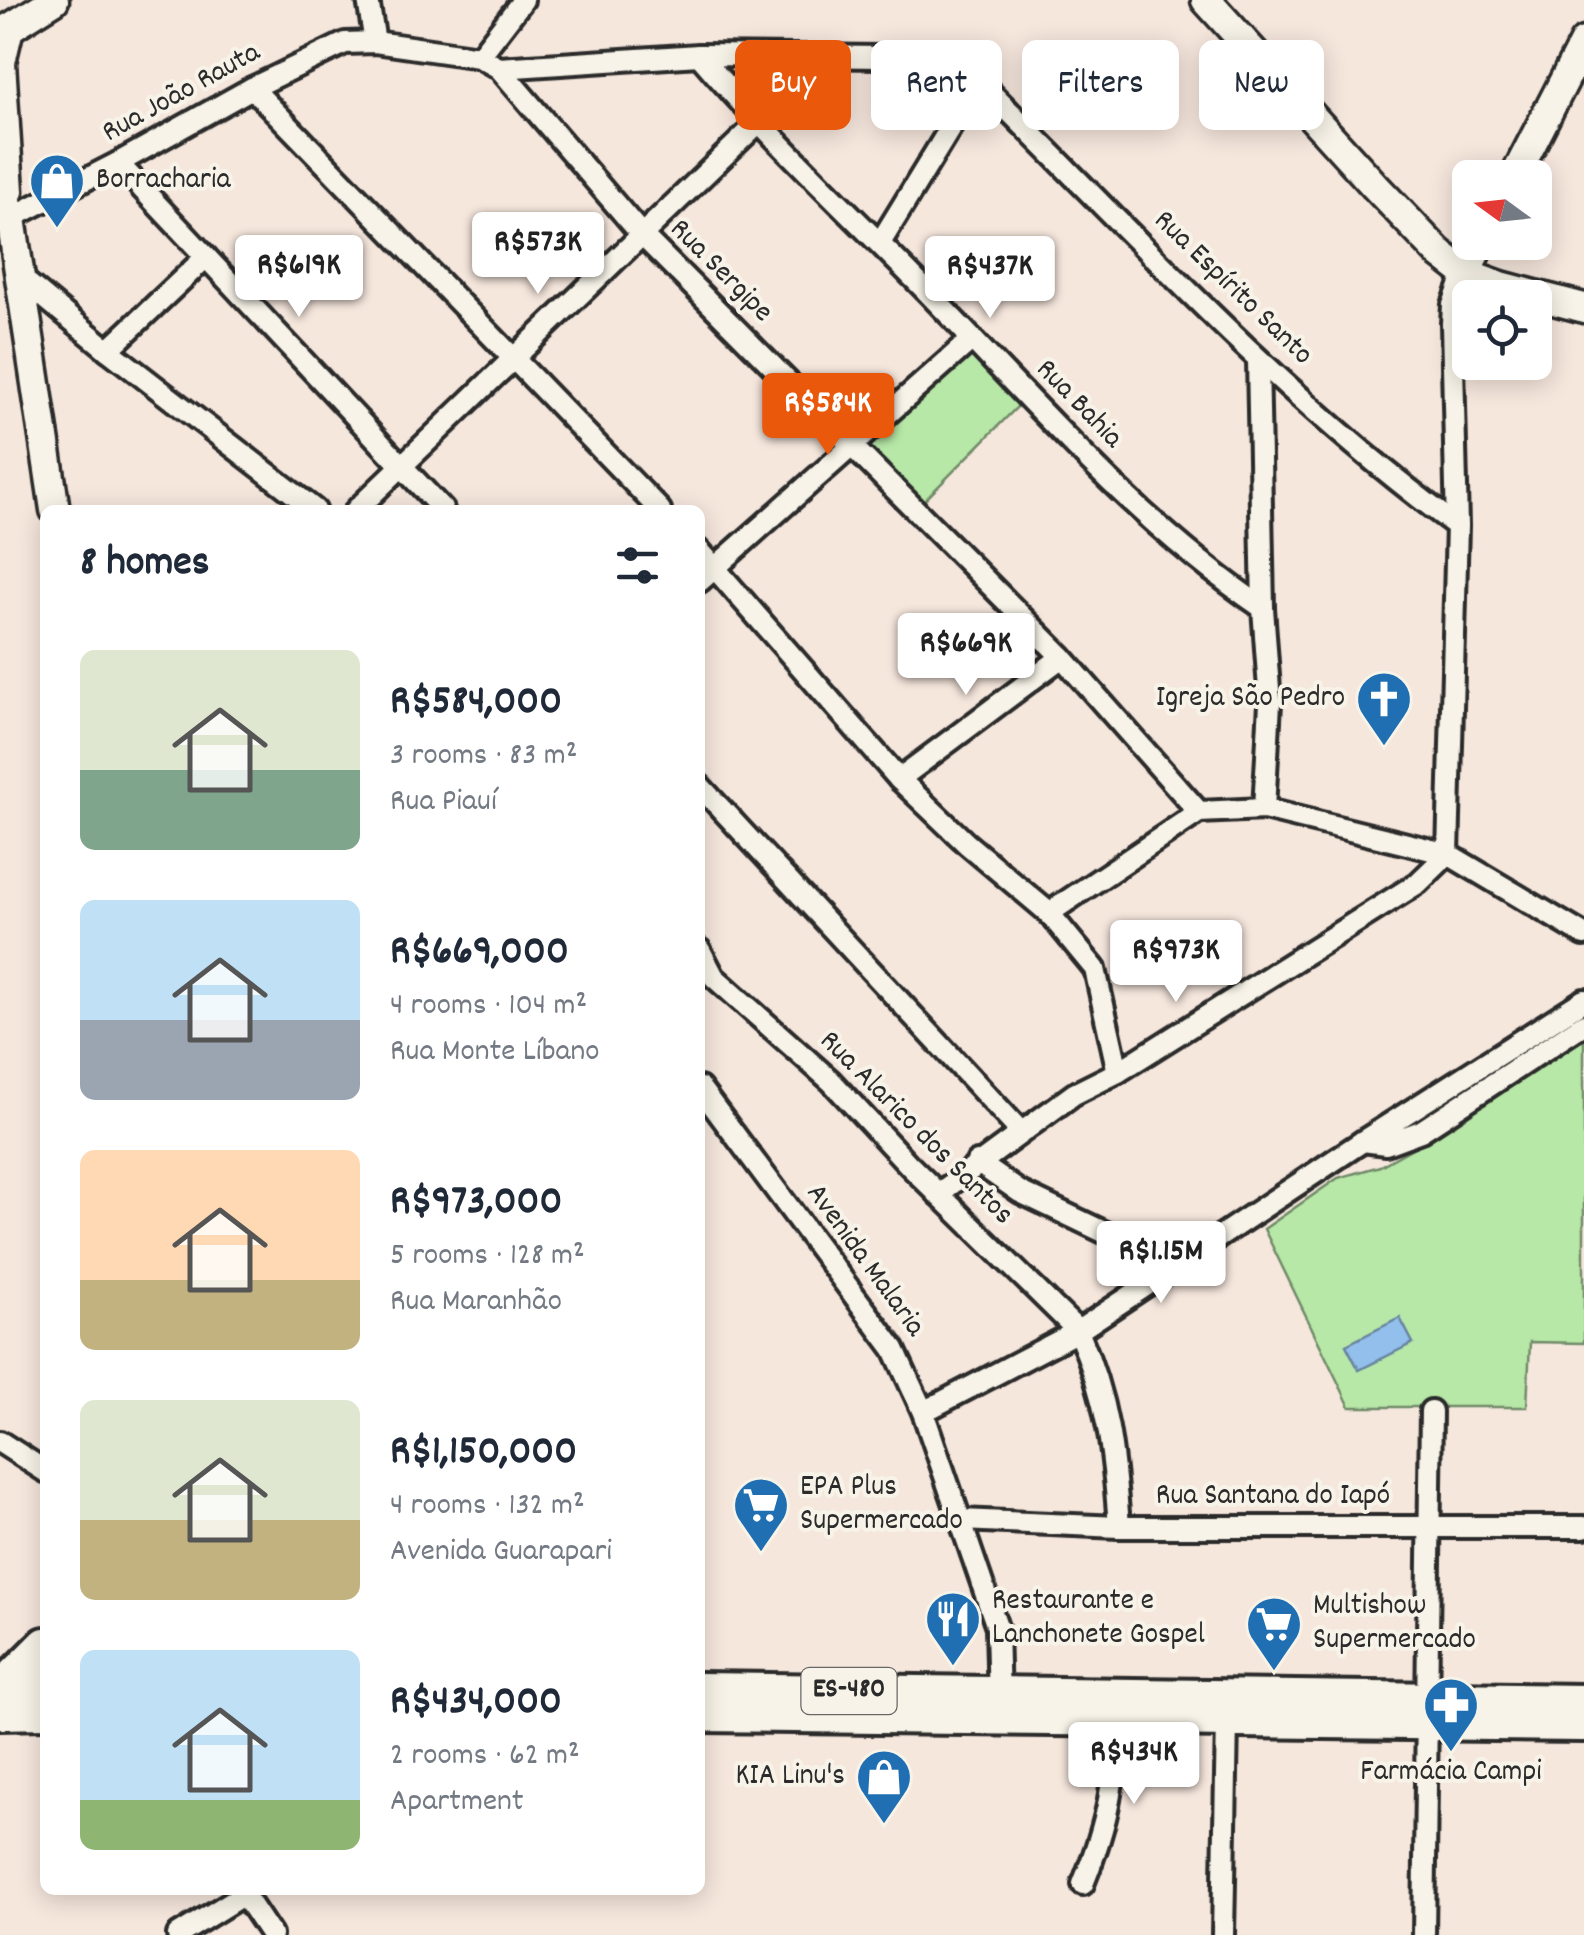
<!DOCTYPE html>
<html lang="en">
<head>
<meta charset="utf-8">
<style>
	:root { --surface:#fff; --page:#f2f2f3; --text:#1f2937; --muted:#747a83; --accent:#ea580c }
	body { margin:0; font-family:Dekko,sans-serif; background:var(--page); color:var(--text); height:100vh; display:flex; flex-direction:column; font-size:38px; white-space:nowrap }
	* { box-sizing:border-box; margin:0 }
	p { font-size:32px; color:var(--muted) }
	.icon { flex:none; width:55px; height:55px; fill:none; stroke:currentColor; stroke-width:2; stroke-linecap:round; stroke-linejoin:round }
	.map { position:relative; flex:1; overflow:hidden }
	.panel { position:absolute; left:40px; top:505px; width:665px; height:1390px; display:flex; flex-direction:column; background:var(--surface); border-radius:15px; box-shadow:0 5px 25px #0003 }
	.panel>* { flex:none }
	.top-card { position:absolute; left:735px; top:40px; width:698px; height:90px; display:flex; gap:20px }
	.needle { width:65px; rotate:285deg }
	.tools { position:absolute; left:1452px; top:160px; display:grid; gap:20px }
	.tools a { display:grid; place-items:center; width:100px; height:100px; border-radius:15px; background:var(--surface); box-shadow:0 5px 25px #0003; font-size:50px }
	.price { position:absolute; translate:-50% -85px; padding:0 22px; border-radius:10px; background:#fff; color:#222; font-size:32px; line-height:65px; filter:drop-shadow(0 2px 5px #0008) }
	.price::after { content:''; position:absolute; left:50%; top:60px; width:30px; height:22px; margin-left:-15px; background:inherit; clip-path:polygon(0 0,100% 0,50% 100%) }
	.price.selected { background:var(--accent); color:#fff }
	ul { padding:0; list-style:none }
	li { display:flex; align-items:center; gap:30px; height:250px; padding:0 40px }
	li span { display:grid; place-items:center; flex:none; width:280px; height:200px; border-radius:15px; color:#555 }
	li>.icon { margin-inline-start:auto }
	span .icon { width:120px; height:120px; fill:#fffc; stroke-width:1 }
	li b { font-size:42px }
	h2 { display:flex; justify-content:space-between; align-items:center; height:120px; padding:0 40px; font-size:42px }
	.chip { padding:0 35px; border-radius:15px; background:var(--surface); box-shadow:0 5px 25px #0003; font-size:35px; line-height:90px }
	.chip.selected { background:var(--accent); color:#fff }
	.map>svg:first-child { display:block }
	.green { fill:#b7e8a7; stroke:#718a69; stroke-width:2.5 }
	.water { fill:#92bfec; stroke:#69849f; stroke-width:2.5 }
	.lines { fill:none; stroke-linecap:round; stroke-linejoin:round }
	.street-casing { stroke:#2b2b2b; stroke-width:28 }
	.secondary-casing { stroke:#2b2b2b; stroke-width:35 }
	.primary-casing { stroke:#2b2b2b; stroke-width:40 }
	.street { stroke:#f7f3e8; stroke-width:20 }
	.secondary { stroke:#f7f3e8; stroke-width:28 }
	.primary { stroke:#f7f3e8; stroke-width:32 }
	.labels { text-anchor:middle; dominant-baseline:central; stroke-width:8; stroke-linejoin:round; paint-order:stroke }
	.shield { fill:#f7f3e8; stroke:#686764; stroke-width:2.5 }
	.shield-label { font-size:28px; font-weight:bold; fill:#2b2b2b }
	.street-label { font-size:30px; fill:#2b2b2b; stroke:#f7f3e8 }
	.poi-label { font-size:30px; fill:#2b2b2b; stroke:#f7f3e8; text-anchor:start }
</style>
</head>
<body>
<div class="map">
<svg width="1584" height="1935" viewBox="0 0 1584 1935">
	<rect width="100%" height="100%" fill="#f6e7dd"/>
	<filter id="ink" filterUnits="userSpaceOnUse"><feTurbulence type="fractalNoise" baseFrequency=".01" numOctaves="2"/><feDisplacementMap in="SourceGraphic" scale="20" xChannelSelector="R" yChannelSelector="G"/><feConvolveMatrix kernelMatrix="1 2 1 2 8 2 1 2 1" color-interpolation-filters="sRGB"/></filter>
	<g filter="url(#ink)">
		<!-- green -->
		<g class="green">
			<path d="M971,344L1025,399L918,507L858,447Z"/>
			<path d="M1584,1035V1343L1530,1342L1527,1407H1350L1264,1229L1338,1178L1380,1166L1429,1139Z"/>
		</g>
		<!-- water -->
		<path class="water" d="M1400,1318L1413,1343L1359,1370L1346,1345Z"/>
		<g class="lines">
			<!-- street casing -->
			<g class="street-casing">
				<g id="street">
					<path d="M368,0L375,42"/>
					<path d="M699,55C773,142 857,219 936,301C1040,409 1139,524 1263,608"/>
					<path d="M479,57L523,0"/>
					<path d="M499,68L641,234L1062,657L1199,812"/>
					<path d="M252,88L660,510"/>
					<path d="M118,163L443,510"/>
					<path d="M11,218L118,163L252,88L345,43L375,42L479,57L499,68L699,55L883,57L918,60L979,81C1133,234 1281,397 1457,526"/>
					<path d="M880,243L979,81"/>
					<path d="M20,277L108,350L315,510"/>
					<path d="M108,350L206,257"/>
					<path d="M1258,360L1263,608L1270,703L1264,809"/>
					<path d="M356,510L758,123"/>
					<path d="M700,551L899,779L967,844L1049,913L1095,969L1118,1072"/>
					<path d="M700,581L972,339"/>
					<path d="M899,779L1062,657"/>
					<path d="M700,786L1020,1131"/>
					<path d="M1049,913L1199,812L1264,809L1448,854L1584,935"/>
					<path d="M700,950L714,977L831,1081L909,1165L1078,1331C1108,1400 1114,1454 1119,1527"/>
					<path d="M700,1088L894,1349L923,1412L997,1627L999,1703"/>
					<path d="M1363,1141L1386,1144L1421,1131L1584,1024"/>
					<path d="M977,1162L1020,1192L1133,1246L1161,1276"/>
					<path d="M938,1194L1074,1094L1118,1072L1418,883L1448,854L1457,526L1452,324L1453,305L1465,273"/>
					<path d="M923,1412L1078,1331L1363,1141L1584,1000"/>
					<path d="M0,1442L45,1471"/>
					<path d="M961,1520L1119,1527H1584"/>
					<path d="M1083,1884C1108,1822 1117,1778 1115,1711"/>
					<path d="M241,1890L271,1935"/>
					<path d="M178,1935L244,1894"/>
					<path d="M1223,1935L1227,1721"/>
					<path d="M1424,1935L1431,1411"/>
				</g>
			</g>
			<!-- secondary casing -->
			<g class="secondary-casing">
				<g id="secondary">
					<path d="M1206,0L1375,186L1438,252L1465,273L1501,286L1584,308"/>
					<path d="M9,28L1,62L9,191"/>
					<path d="M0,34L54,0"/>
					<path d="M0,171L11,218L55,510"/>
					<path d="M1514,178L1584,42"/>
					<path d="M1465,273L1481,242"/>
				</g>
			</g>
			<!-- primary casing -->
			<g class="primary-casing">
				<g id="primary">
					<path d="M0,1682L45,1681"/>
					<path d="M7,1682L45,1644"/>
					<path d="M700,1689L1584,1701"/>
					<path d="M0,1713L45,1712"/>
					<path d="M700,1715L1584,1725"/>
				</g>
			</g>
			<!-- street -->
			<use href="#street" class="street"/>
			<!-- secondary -->
			<use href="#secondary" class="secondary"/>
			<!-- primary -->
			<use href="#primary" class="primary"/>
		</g>
	</g>
	<!-- icons -->
	<defs>
		<g id="shop-pin" transform="scale(2.875)"><path d="M0 17L-7.5 6A9.5 9.5 0 1 1 7.5 6Z" fill="#1f6fb2" stroke="#f7f3e8"/><path d="M-5-2.5h2.3a2.7 3.5 0 0 1 5.4 0H5L5.5 6h-11ZM-1.5-2.5h3a1.5 2.3 0 0 0-3 0Z" fill="#fff"/></g>
		<g id="church-pin" transform="scale(2.875)"><path d="M0 17L-7.5 6A9.5 9.5 0 1 1 7.5 6Z" fill="#1f6fb2" stroke="#f7f3e8"/><path d="M-1.2-6h2.4v3.5h3.3v2.4h-3.3V6h-2.4V-.1h-3.3v-2.4h3.3Z" fill="#fff"/></g>
		<g id="supermarket-pin" transform="scale(2.875)"><path d="M0 17L-7.5 6A9.5 9.5 0 1 1 7.5 6Z" fill="#1f6fb2" stroke="#f7f3e8"/><path d="M-6-5.5h2.5l.6 2H6L4.5 2H-2.5L-4.4-4H-6ZM-1.5 3.2a1.3 1.3 0 1 0 .1 0ZM3 3.2a1.3 1.3 0 1 0 .1 0Z" fill="#fff"/></g>
		<g id="restaurant-pin" transform="scale(2.875)"><path d="M0 17L-7.5 6A9.5 9.5 0 1 1 7.5 6Z" fill="#1f6fb2" stroke="#f7f3e8"/><path d="M-5-6h1v4h1v-4h1v4h1v-4h1v5L-1.5 .5V6h-2V.5L-5-1ZM5-6V6H3V1.5H1.5Q1.5-4 5-6Z" fill="#fff"/></g>
		<g id="pharmacy-pin" transform="scale(2.875)"><path d="M0 17L-7.5 6A9.5 9.5 0 1 1 7.5 6Z" fill="#1f6fb2" stroke="#f7f3e8"/><path d="M-2-6h4v4h4v4h-4v4h-4v-4h-4v-4h4Z" fill="#fff"/></g>
	</defs>
	<g fill-rule="evenodd">
		<use href="#shop-pin" x="57" y="181"/>
		<use href="#church-pin" x="1384" y="699"/>
		<use href="#supermarket-pin" x="761" y="1505"/>
		<use href="#restaurant-pin" x="953" y="1619"/>
		<use href="#supermarket-pin" x="1274" y="1624"/>
		<use href="#pharmacy-pin" x="1451" y="1705"/>
		<use href="#shop-pin" x="884" y="1777"/>
	</g>
	<g class="labels">
		<!-- shield labels -->
		<rect class="shield" x="801.5" y="1668" width="95" height="46" rx="8"/>
		<g class="shield-label">
			<text x="849" y="1691">ES-480</text>
		</g>
		<!-- street labels -->
		<g class="street-label">
			<text transform="translate(182 94) rotate(-29)">Rua João Rauta</text>
			<text transform="translate(720 272) rotate(45)">Rua Sergipe</text>
			<text transform="translate(1232 289) rotate(44)">Rua Espírito Santo</text>
			<text transform="translate(1078 405) rotate(46)">Rua Bahia</text>
			<text transform="translate(915 1129) rotate(45)">Rua Alarico dos Santos</text>
			<text transform="translate(864 1261) rotate(54)">Avenida Malaria</text>
			<text x="1273" y="1497">Rua Santana do Iapó</text>
		</g>
		<!-- poi labels -->
		<g class="poi-label">
			<text x="96" y="181">Borracharia</text>
			<text x="1345" y="699" text-anchor="end">Igreja São Pedro</text>
			<text x="800" y="1488">EPA Plus<tspan x="800" dy="34">Supermercado</tspan></text>
			<text x="992" y="1602">Restaurante e<tspan x="992" dy="34">Lanchonete Gospel</tspan></text>
			<text x="1313" y="1607">Multishow<tspan x="1313" dy="34">Supermercado</tspan></text>
			<text x="1451" y="1773" text-anchor="middle">Farmácia Campi</text>
			<text x="845" y="1777" text-anchor="end">KIA Linu's</text>
		</g>
	</g>
</svg>
<div class="tools">
<a><svg class="needle" viewBox="-14 -14 28 28"><path d="M0-13l5 13h-10z" fill="#e53935"/><path d="M0 13l5-13h-10z" fill="#747a83"/></svg></a>
<a><svg class="icon" aria-label="locate" viewBox="0 0 24 24"><circle cx="12" cy="12" r="6"/><path d="M12 2v4M12 18v4M2 12h4M18 12h4"/></svg></a>
</div>
<b class="price" style="left:538px;top:297px">R$573K</b>
<b class="price" style="left:299px;top:320px">R$619K</b>
<b class="price" style="left:990px;top:321px">R$437K</b>
<b class="price selected" style="left:828px;top:458px">R$584K</b>
<b class="price" style="left:966px;top:698px">R$669K</b>
<b class="price" style="left:1176px;top:1005px">R$973K</b>
<b class="price" style="left:1161px;top:1306px">R$1.15M</b>
<b class="price" style="left:1134px;top:1807px">R$434K</b>
<div class="top-card">
<a class="chip selected">Buy</a>
<a class="chip">Rent</a>
<a class="chip">Filters</a>
<a class="chip">New</a>
</div>
<section class="panel">
<h2>8 homes<svg class="icon" aria-label="filters" viewBox="0 0 24 24"><path d="M4 7h16M4 17h16"/><circle cx="9" cy="7" r="2"/><circle cx="15" cy="17" r="2"/></svg></h2>
<ul>
<li><span style="background:linear-gradient(#dfe7d0 60%,#7fa58c 0)"><svg class="icon" aria-label="home" viewBox="0 0 24 24"><path d="M3 11l9-7 9 7M6 9v11h12V9"/></svg></span><div><b>R$584,000</b><p>3 rooms · 83 m²</p><p>Rua Piauí</p></div></li>
<li><span style="background:linear-gradient(#bfe0f5 60%,#9aa5b1 0)"><svg class="icon" aria-label="home" viewBox="0 0 24 24"><path d="M3 11l9-7 9 7M6 9v11h12V9"/></svg></span><div><b>R$669,000</b><p>4 rooms · 104 m²</p><p>Rua Monte Líbano</p></div></li>
<li><span style="background:linear-gradient(#ffd9b3 65%,#c2b280 0)"><svg class="icon" aria-label="home" viewBox="0 0 24 24"><path d="M3 11l9-7 9 7M6 9v11h12V9"/></svg></span><div><b>R$973,000</b><p>5 rooms · 128 m²</p><p>Rua Maranhão</p></div></li>
<li><span style="background:linear-gradient(#dfe7d0 60%,#c2b280 0)"><svg class="icon" aria-label="home" viewBox="0 0 24 24"><path d="M3 11l9-7 9 7M6 9v11h12V9"/></svg></span><div><b>R$1,150,000</b><p>4 rooms · 132 m²</p><p>Avenida Guarapari</p></div></li>
<li><span style="background:linear-gradient(#bfe0f5 75%,#8fb573 0)"><svg class="icon" aria-label="home" viewBox="0 0 24 24"><path d="M3 11l9-7 9 7M6 9v11h12V9"/></svg></span><div><b>R$434,000</b><p>2 rooms · 62 m²</p><p>Apartment</p></div></li>
</ul>
</section>
</div>
</body>
</html>
